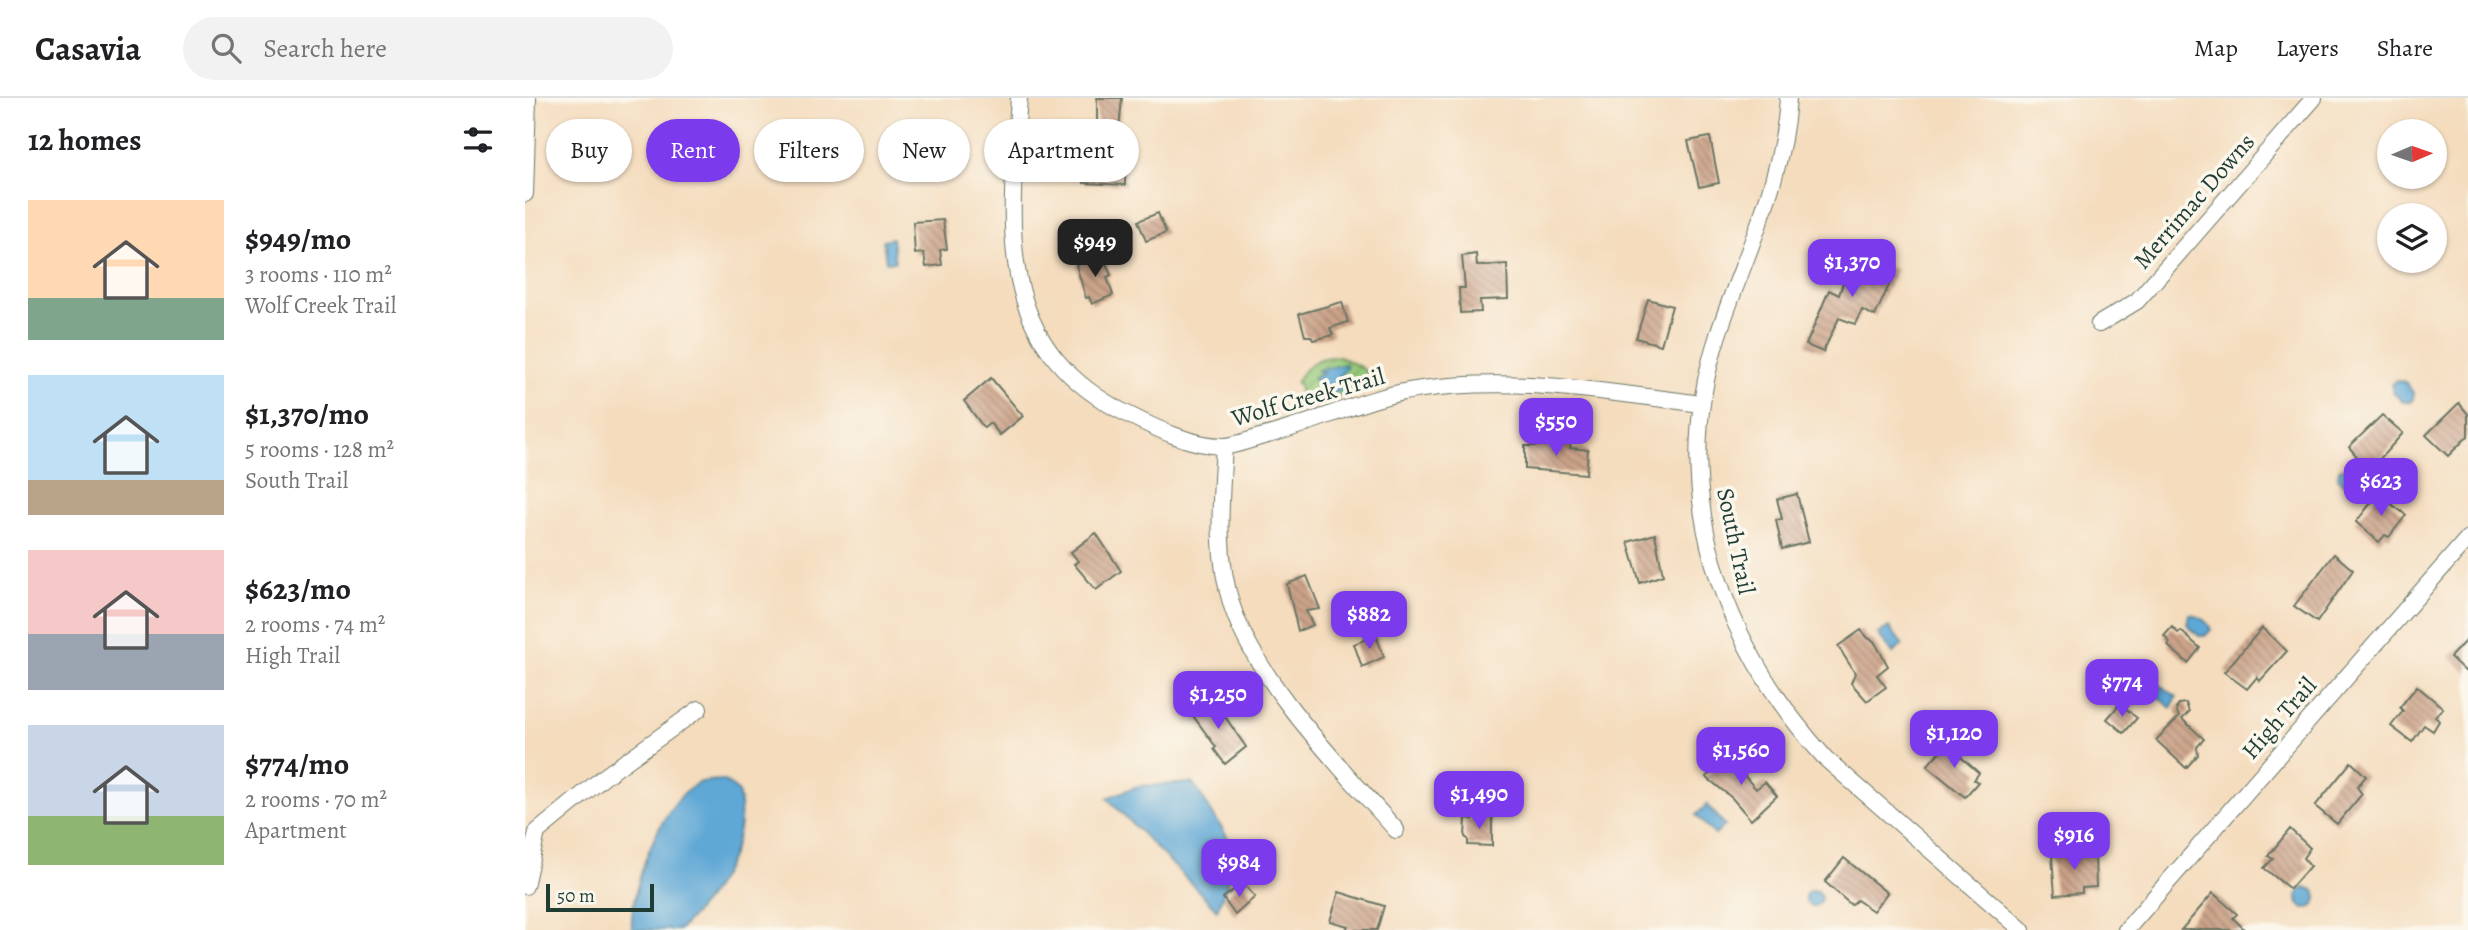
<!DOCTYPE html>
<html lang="en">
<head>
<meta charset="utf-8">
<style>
	:root { --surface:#fff; --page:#f2f2f2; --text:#202124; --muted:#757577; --line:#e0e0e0; --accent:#7c3aed }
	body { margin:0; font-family:Alegreya,serif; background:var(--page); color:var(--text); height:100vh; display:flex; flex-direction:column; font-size:26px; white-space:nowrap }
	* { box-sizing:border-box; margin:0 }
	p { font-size:23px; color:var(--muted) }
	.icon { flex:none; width:38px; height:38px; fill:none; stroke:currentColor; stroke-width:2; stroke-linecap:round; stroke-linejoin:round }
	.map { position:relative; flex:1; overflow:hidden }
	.side { display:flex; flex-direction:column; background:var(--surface); width:525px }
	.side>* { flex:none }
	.hud { position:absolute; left:21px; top:21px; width:665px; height:63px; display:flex; gap:14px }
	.needle { width:46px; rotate:88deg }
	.tools { position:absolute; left:1852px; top:21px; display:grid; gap:14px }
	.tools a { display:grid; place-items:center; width:70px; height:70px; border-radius:50%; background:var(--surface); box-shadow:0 2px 5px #0004; font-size:35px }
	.scale { position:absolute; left:21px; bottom:18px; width:108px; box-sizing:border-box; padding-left:7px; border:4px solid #1f3d34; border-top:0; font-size:19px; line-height:24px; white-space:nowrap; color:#1f3d34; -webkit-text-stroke:5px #fbf7ec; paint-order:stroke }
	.price { position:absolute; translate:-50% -60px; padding:0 16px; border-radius:14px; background:var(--accent); color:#fff; font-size:23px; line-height:46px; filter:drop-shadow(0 2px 4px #0008) }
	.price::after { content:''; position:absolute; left:50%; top:42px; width:21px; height:16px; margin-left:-10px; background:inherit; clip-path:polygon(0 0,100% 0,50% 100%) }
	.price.active { background:#222; color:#fff }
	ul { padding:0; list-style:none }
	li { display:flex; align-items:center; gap:21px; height:175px; padding:0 28px }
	li span { display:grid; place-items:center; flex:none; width:196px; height:140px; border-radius:0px; color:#555 }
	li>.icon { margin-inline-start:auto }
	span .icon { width:84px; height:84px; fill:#fffc; stroke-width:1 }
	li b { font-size:30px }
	h2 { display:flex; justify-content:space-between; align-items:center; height:84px; padding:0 28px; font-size:30px }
	.tag { padding:0 24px; border-radius:32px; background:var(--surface); box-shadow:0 2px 5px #0004; font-size:24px; line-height:63px }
	.tag.active { background:var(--accent); color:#fff }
	header { display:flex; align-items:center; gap:42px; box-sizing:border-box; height:98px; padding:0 35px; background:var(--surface); border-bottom:2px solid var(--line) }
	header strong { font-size:33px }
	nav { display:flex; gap:38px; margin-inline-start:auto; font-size:24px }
	.search { width:490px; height:63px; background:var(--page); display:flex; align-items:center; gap:18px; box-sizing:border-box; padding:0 24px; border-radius:38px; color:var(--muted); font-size:26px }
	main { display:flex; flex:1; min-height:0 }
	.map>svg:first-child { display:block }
	.garden { fill:url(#garden-furrows); stroke:#5c8457; stroke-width:2 }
	.water { fill:#5ea7d5; stroke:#3e7284; stroke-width:2 }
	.building { fill:url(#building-back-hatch) }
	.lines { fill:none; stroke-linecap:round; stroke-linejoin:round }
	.street-casing { stroke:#6a7564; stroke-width:18 }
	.street { stroke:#fff; stroke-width:16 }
	.labels { text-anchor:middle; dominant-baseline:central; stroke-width:7; stroke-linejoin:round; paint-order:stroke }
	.street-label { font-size:24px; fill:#1f3d34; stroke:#fbf7ec }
</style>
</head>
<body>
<header>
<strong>Casavia</strong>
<div class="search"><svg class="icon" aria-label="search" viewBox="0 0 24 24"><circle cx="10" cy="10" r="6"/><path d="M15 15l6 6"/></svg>Search here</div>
<nav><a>Map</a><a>Layers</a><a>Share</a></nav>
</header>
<main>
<section class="side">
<h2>12 homes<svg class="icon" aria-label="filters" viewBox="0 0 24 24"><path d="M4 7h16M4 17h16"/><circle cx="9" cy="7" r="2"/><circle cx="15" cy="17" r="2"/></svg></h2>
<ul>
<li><span style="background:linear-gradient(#ffd9b3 70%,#7fa58c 0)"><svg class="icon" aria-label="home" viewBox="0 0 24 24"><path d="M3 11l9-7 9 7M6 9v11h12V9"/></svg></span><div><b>$949/mo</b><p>3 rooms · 110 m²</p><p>Wolf Creek Trail</p></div></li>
<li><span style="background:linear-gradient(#bfe0f5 75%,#b9a48a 0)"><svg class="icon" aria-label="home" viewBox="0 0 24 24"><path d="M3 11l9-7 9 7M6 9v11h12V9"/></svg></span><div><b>$1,370/mo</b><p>5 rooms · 128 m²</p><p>South Trail</p></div></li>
<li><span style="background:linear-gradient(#f6c9c9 60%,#9aa5b1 0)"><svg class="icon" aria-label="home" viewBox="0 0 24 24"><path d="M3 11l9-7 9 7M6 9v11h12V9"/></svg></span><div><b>$623/mo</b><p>2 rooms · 74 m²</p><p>High Trail</p></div></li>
<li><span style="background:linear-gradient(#c9d6e8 65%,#8fb573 0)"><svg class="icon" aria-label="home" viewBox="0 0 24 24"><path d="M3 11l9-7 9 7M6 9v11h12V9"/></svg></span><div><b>$774/mo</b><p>2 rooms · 70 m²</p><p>Apartment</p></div></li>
</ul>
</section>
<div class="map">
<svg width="1943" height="832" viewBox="0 0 1943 832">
	<defs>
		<pattern id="garden-furrows" width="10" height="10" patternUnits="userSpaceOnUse" patternTransform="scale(1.75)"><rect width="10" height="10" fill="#99ca7a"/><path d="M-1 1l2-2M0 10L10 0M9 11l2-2" fill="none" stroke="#7ca565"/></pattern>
		<pattern id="building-back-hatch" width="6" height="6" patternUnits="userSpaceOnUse" patternTransform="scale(1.75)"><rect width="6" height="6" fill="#cca389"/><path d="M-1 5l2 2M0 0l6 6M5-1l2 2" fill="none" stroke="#a58671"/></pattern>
	</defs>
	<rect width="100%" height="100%" fill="#fbf7ec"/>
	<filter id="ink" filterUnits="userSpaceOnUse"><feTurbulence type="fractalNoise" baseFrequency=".0143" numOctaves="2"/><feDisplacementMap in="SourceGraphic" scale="14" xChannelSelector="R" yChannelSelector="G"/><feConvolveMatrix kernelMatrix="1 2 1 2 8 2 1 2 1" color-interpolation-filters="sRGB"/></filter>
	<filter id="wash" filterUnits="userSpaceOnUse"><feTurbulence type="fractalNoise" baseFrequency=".00686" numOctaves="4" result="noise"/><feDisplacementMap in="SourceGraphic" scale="28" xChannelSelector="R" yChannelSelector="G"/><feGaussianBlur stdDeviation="1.57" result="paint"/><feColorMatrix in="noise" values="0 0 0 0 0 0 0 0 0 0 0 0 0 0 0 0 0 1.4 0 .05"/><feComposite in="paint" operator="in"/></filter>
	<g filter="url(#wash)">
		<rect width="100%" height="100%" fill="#f4dcbd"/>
		<!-- garden -->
		<path class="garden" d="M814,258L837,270L848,281L849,288L843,291L836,287C815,302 810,299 786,299L782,305H775L774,286L771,285C781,266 792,259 814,258Z"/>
		<!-- water -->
		<g class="water">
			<path d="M367,140L370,164H361L358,142Z"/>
			<path d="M820,266L822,269L814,278L825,281L824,290L819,287L815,293L805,296L794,293L798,284L789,282V279L798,276L793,272Z"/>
			<path d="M1871,282L1880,284L1889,296L1887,303L1878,304L1868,294L1867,286Z"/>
			<path d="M1822,369L1834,380L1833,390L1826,391L1813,380L1814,371Z"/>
			<path d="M1664,516C1672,516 1684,524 1686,532L1680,538H1674L1662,526Z"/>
			<path d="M1364,529L1378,547L1368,555L1353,536Z"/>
			<path d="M1632,585L1652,599L1646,610L1627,594Z"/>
			<path d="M198,682L213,693C225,745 190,797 154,832H107C104,793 135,706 171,686C177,682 190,683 198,682Z"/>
			<path d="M668,685L703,740L707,773L692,812L582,700L613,688Z"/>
			<path d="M1182,707L1200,727L1190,737L1171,717Z"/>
			<circle cx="1782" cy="800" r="10"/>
			<circle cx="1288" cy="800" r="8"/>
		</g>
		<g id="blocks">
			<!-- building -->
			<g class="building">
				<path d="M572,0H597L593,42H601L600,87L559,85L562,58L554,57L555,36L572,37Z"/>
				<path d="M1185,39L1194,85L1174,89L1163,43Z"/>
				<path d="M633,115L641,135L621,143L613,123Z"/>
				<path d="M418,122L422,151L415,152L417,167L401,169L399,155L390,156L388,124Z"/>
				<path d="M577,156L586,177L582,179L588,197L567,206L564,199L561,200L551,167Z"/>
				<path d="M951,156L952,168L982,166L983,201L955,202L956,214L935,215L934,190H940L937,158Z"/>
				<path d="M1340,159L1371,172L1350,218L1337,212L1330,226L1314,220L1298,254L1281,247L1304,192L1314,197L1323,169L1326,170L1331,160L1338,163Z"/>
				<path d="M1123,201L1147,208L1136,247L1111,240Z"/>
				<path d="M817,204L823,224L805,230L808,237L788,242L786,238H780L774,216Z"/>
				<path d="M466,280L498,318L475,337L465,325L459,330L439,303Z"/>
				<path d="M1934,305L1943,316V338L1923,358L1901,337Z"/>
				<path d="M1857,317L1878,335L1844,373L1824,349Z"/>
				<path d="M1022,341L1046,342L1045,350L1063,352L1061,376L1000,371V348H1020Z"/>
				<path d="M1272,396L1284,444L1257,451L1251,422L1257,421L1252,401Z"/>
				<path d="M1853,396L1881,417L1864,439L1860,437L1854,444L1831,424Z"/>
				<path d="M571,435L596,473L571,492L549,466L553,463L546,454Z"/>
				<path d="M1130,436L1138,477L1115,485L1103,444Z"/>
				<path d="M1809,456L1828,472L1792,524L1769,508Z"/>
				<path d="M782,478L795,511L781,513L788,527L773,533L762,486Z"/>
				<path d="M1647,529L1653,535L1656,533L1675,550L1663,565L1643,548L1645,544L1639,538Z"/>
				<path d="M1737,530L1762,553L1735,583L1732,579L1722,591L1699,574Z"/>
				<path d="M1336,532L1343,540L1349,543L1363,568L1352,577L1361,589L1342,603L1326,585L1330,575L1313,548Z"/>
				<path d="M851,537L859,559L837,569L829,546Z"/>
				<path d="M1943,540V576L1925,559Z"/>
				<path d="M1892,588L1918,610L1910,618L1914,623L1908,633L1899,627L1887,644L1866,628L1878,613L1875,609Z"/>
				<path d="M677,601L689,618L696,613L721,649L700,666L689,651L691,649L663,611Z"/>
				<path d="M1661,605L1664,614L1657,621L1679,641L1672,649L1673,657L1661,670L1631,642L1654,619L1651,611L1654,606Z"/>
				<path d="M1595,606L1612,620L1599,635L1582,621Z"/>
				<path d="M1421,646L1454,675L1449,682L1453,684L1440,699L1402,668Z"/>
				<path d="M1207,656L1219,670L1216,674L1231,691L1240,684L1252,698L1226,722L1207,700L1181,679Z"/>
				<path d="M1826,664L1841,678L1832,689L1837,696L1812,726L1790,708Z"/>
				<path d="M948,717L967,718V748L943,747V741L940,739L941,720L948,721Z"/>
				<path d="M1765,731L1785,750L1778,760L1785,768L1765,791L1739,770L1748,761L1743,758Z"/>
				<path d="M1567,748L1570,756L1571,789L1557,790V795L1530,797L1527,758L1560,753Z"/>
				<path d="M1319,760L1362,795L1348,813L1332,802L1326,807L1300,784Z"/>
				<path d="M718,785L730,799L710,817L698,800Z"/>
				<path d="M814,794L859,808L852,832H821L823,828L805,823Z"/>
				<path d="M1688,795L1712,816L1708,820L1720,832H1656Z"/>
			</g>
		</g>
	</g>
	<g filter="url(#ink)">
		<use href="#blocks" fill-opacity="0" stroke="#6a7564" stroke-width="2"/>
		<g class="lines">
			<!-- street casing -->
			<g class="street-casing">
				<g id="street">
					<path d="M494,0C485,129 466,249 604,317C632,331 667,348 699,348C710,348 724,342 735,339C790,326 841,298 897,291C990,278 1084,294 1176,306"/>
					<path d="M1263,0C1258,85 1219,158 1193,237C1142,393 1195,544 1301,661L1497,832"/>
					<path d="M0,96L3,0"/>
					<path d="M1574,226L1612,203L1789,0"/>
					<path d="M699,348C696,400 690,456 707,508C732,585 817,670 871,732"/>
					<path d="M0,788L12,734L79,679L174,611"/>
					<path d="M1601,832L1943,440"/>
				</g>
			</g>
			<!-- street -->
			<use href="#street" class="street"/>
		</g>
	</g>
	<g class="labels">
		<!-- street labels -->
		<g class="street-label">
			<text transform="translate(1669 103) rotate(-49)">Merrimac Downs</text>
			<text transform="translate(783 299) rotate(-16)">Wolf Creek Trail</text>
			<text transform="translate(1211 443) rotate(78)">South Trail</text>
			<text transform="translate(1754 620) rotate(-49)">High Trail</text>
		</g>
	</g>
</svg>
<div class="tools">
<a><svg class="needle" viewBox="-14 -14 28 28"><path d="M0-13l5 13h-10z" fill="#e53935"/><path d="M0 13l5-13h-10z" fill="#757577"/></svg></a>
<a><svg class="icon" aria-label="layers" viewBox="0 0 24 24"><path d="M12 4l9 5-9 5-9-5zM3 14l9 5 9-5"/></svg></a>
</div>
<div class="scale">50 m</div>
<b class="price active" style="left:570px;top:181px">$949</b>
<b class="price" style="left:1327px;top:201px">$1,370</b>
<b class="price" style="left:1031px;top:360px">$550</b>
<b class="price" style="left:1856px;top:420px">$623</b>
<b class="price" style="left:844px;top:553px">$882</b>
<b class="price" style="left:1597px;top:621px">$774</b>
<b class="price" style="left:693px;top:633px">$1,250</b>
<b class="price" style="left:1429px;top:672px">$1,120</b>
<b class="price" style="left:1216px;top:689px">$1,560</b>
<b class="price" style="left:954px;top:733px">$1,490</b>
<b class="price" style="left:1549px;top:774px">$916</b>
<b class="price" style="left:714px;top:801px">$984</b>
<div class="hud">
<a class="tag">Buy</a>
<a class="tag active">Rent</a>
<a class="tag">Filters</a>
<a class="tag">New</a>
<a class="tag">Apartment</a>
</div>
</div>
</main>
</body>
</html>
